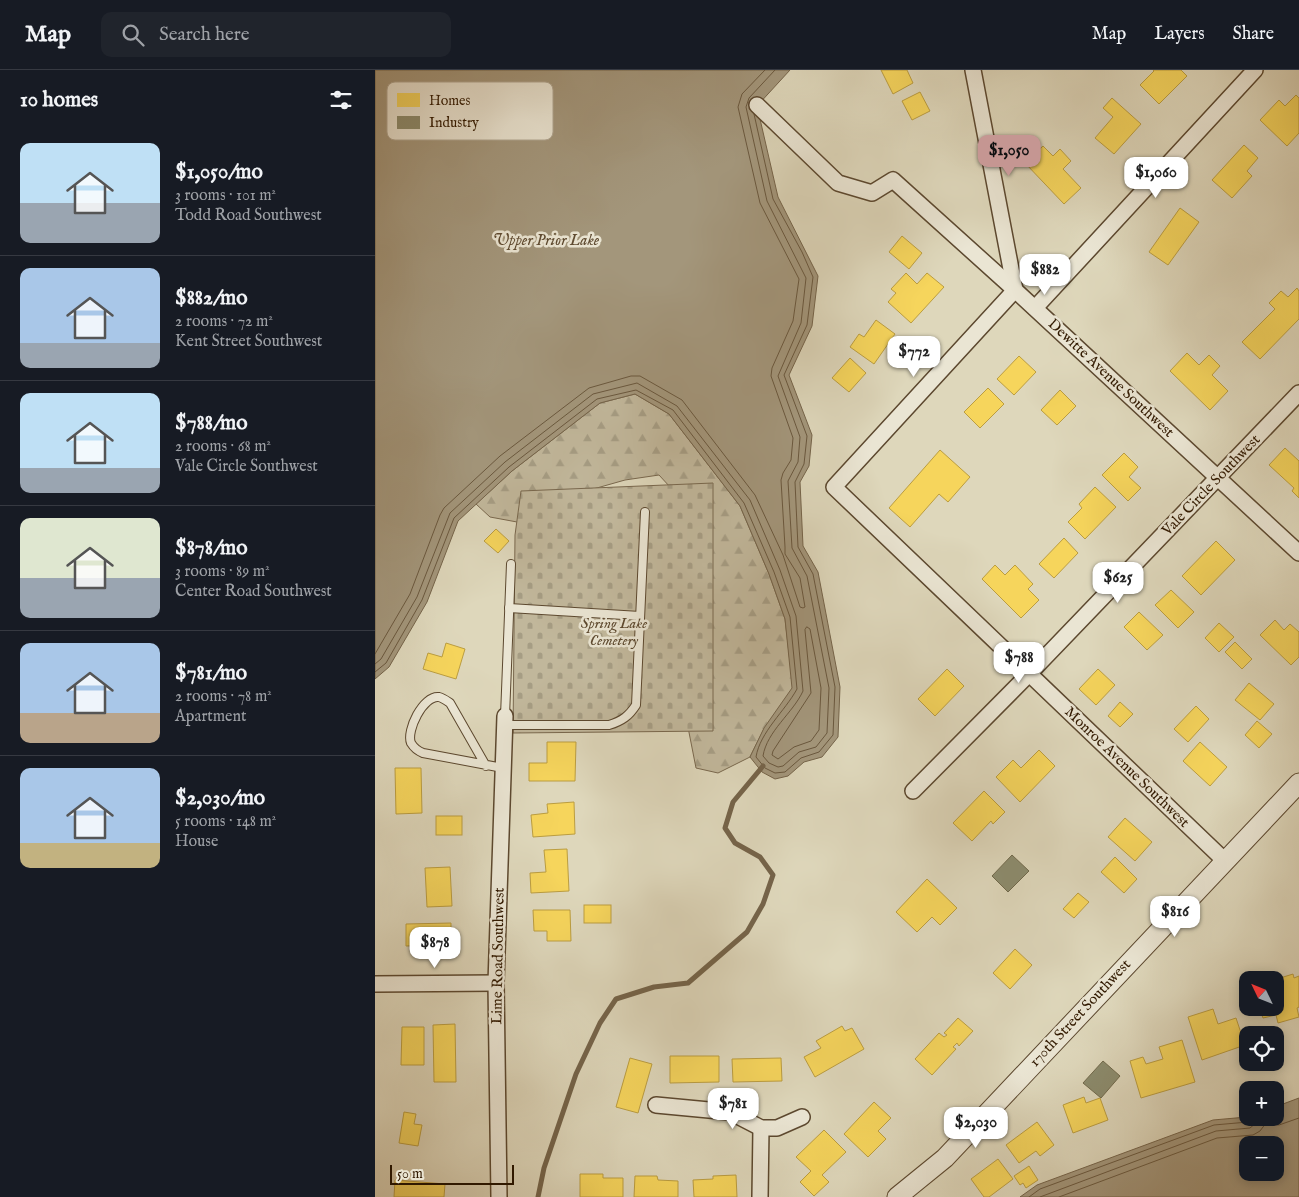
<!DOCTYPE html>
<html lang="en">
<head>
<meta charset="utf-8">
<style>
	:root { --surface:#171b24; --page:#20242c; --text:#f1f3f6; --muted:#9ea1a6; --line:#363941; --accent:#c59692 }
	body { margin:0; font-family:"IM FELL English",serif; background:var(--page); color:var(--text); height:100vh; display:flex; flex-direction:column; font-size:19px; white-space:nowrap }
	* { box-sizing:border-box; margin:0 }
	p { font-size:16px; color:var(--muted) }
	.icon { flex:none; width:28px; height:28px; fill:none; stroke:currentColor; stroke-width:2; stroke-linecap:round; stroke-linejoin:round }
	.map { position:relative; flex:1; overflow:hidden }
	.drawer { display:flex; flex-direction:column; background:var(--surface); width:375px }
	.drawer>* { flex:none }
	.needle { width:32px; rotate:313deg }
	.controls { position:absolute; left:864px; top:901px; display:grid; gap:10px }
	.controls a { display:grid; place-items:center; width:45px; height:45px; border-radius:10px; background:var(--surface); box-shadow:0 2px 12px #0003; font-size:25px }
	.scale { position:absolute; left:15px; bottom:12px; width:124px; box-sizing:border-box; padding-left:5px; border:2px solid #311900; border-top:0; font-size:14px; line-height:18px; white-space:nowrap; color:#311900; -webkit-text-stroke:4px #eae5d3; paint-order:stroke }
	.price { position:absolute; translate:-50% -42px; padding:0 11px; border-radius:10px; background:#fff; color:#222; font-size:16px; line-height:32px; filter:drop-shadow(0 1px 2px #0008) }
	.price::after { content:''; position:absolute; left:50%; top:30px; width:15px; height:11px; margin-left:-8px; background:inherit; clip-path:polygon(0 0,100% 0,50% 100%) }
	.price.active { background:var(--accent); color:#111 }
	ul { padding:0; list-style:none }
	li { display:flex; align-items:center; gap:15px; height:125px; padding:0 20px }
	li+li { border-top:1px solid var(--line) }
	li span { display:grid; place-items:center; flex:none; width:140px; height:100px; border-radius:10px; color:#555 }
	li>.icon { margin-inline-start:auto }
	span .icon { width:60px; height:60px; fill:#fffc; stroke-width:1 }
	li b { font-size:21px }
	h2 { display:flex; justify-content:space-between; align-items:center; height:60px; padding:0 20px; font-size:21px }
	header { display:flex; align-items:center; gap:30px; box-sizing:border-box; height:70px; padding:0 25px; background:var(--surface); border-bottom:1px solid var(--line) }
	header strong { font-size:24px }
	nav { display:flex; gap:28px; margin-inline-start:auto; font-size:18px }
	.search { width:350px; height:45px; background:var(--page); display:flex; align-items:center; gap:12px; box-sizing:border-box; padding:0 18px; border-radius:10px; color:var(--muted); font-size:19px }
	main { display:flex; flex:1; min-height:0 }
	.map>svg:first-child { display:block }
	.forest { fill:url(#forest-firs); stroke:#79684e }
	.cemetery { fill:url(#cemetery-stones); stroke:#79684e }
	.water { fill:#a3967b; stroke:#75644a; fill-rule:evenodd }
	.homes { fill:#f6d55c; stroke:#bb9d40 }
	.industry { fill:#8c8c6e; stroke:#716a4d }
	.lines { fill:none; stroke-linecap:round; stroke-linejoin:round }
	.shore { stroke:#6a583e; stroke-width:1 }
	.stream { stroke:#75644a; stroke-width:5 }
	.service-casing { stroke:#5c482f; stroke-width:10 }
	.minor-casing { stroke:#5c482f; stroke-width:18 }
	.tertiary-casing { stroke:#5c482f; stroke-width:21 }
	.service { stroke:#eae5d3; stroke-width:8 }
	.minor { stroke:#eae5d3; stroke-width:15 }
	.tertiary { stroke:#eae5d3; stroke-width:19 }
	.labels { text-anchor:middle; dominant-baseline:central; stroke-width:5; stroke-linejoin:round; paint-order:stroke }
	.street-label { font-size:15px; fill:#311900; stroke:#eae5d3 }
	.park-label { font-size:15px; font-style:italic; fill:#5c482e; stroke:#eae5d3 }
	.water-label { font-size:16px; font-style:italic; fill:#5f4b31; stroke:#eae5d3 }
	.key { fill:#eae5d3; stroke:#b2a894; stroke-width:1 }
	.key-label { font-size:14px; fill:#311900 }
</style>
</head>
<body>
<header>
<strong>Map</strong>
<div class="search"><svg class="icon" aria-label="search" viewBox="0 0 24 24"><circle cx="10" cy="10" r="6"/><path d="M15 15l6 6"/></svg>Search here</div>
<nav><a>Map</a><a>Layers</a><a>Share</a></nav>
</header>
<main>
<section class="drawer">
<h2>10 homes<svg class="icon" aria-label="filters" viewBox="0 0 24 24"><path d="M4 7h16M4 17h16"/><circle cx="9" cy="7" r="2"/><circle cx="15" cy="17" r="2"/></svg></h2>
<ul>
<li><span style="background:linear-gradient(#bfe0f5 60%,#9aa5b1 0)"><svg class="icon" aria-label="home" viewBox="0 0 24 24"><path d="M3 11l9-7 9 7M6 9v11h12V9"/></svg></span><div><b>$1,050/mo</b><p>3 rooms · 101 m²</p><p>Todd Road Southwest</p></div></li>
<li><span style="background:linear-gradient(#a9c7e8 75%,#9aa5b1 0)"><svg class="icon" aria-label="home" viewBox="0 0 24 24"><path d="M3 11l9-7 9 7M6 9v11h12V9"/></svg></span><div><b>$882/mo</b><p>2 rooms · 72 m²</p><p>Kent Street Southwest</p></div></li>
<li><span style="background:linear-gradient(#bfe0f5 75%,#9aa5b1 0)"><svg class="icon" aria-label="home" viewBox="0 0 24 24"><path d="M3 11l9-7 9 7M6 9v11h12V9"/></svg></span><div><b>$788/mo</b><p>2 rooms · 68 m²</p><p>Vale Circle Southwest</p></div></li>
<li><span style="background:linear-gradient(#dfe7d0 60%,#9aa5b1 0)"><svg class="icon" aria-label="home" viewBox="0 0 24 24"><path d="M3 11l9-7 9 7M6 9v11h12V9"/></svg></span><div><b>$878/mo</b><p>3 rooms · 89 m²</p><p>Center Road Southwest</p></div></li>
<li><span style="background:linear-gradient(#a9c7e8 70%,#b9a48a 0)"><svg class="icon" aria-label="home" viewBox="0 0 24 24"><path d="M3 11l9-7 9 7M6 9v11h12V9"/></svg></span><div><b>$781/mo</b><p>2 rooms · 78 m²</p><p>Apartment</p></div></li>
<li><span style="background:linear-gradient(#a9c7e8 75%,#c2b280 0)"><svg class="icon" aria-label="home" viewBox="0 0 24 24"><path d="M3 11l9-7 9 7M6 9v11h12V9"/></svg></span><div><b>$2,030/mo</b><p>5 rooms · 148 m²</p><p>House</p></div></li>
</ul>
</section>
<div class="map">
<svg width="924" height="1127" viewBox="0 0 924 1127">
	<defs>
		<pattern id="forest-firs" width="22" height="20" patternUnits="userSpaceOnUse" patternTransform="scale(1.25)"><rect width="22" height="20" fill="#c1b79b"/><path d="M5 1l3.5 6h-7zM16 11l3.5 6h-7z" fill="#a69d84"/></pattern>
		<pattern id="cemetery-stones" width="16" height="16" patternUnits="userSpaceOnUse" patternTransform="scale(1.25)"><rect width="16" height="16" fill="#c1b79b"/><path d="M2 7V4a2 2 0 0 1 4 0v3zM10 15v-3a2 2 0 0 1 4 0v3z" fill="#a69d84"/></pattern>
	</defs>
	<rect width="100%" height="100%" fill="#ded7bb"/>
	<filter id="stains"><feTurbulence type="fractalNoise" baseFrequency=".004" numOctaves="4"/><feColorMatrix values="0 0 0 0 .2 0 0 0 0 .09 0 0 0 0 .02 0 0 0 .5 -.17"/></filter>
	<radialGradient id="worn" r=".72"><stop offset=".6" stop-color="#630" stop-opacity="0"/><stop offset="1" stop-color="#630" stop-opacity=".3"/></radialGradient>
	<!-- forest -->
	<path class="forest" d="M260,324L294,344L365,436L394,504L410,549L418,618L389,659L375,687L343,703L321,698L310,642L307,430L284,405L250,410L169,433L142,452L115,447L101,434L137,401L225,333Z"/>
	<!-- cemetery -->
	<path class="cemetery" d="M338,413V661L138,663L140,465L146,421Z"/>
	<!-- water -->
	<g class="water">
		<path d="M0,0H415L382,36L403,127L443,206L437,256L414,305L437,365L434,396L425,412L428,476L443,502L465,617L463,667L447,687L429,692L413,706L400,709L387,702L375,687L389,658L417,618L410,549L394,504L365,436L294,344L260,324L225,333L137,401L83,451L52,532L14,597L0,609Z"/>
		<path d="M924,1028V1127H645L662,1115L838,1050L872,1047L900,1048V1037ZM872,1075H900V1102H872Z"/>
	</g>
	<!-- homes -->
	<g class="homes">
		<path d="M506,0H532L538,13L518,24Z"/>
		<path d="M778,0H806L812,6L784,34L765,15L779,1Z"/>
		<path d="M545,22L555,41L537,50L527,31Z"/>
		<path d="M921,25L924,28V63L912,76L885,50L904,30L910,36Z"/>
		<path d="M737,28L766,54L739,84L720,68L738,47L728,38Z"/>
		<path d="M869,75L883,88L872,101L877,106L857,128L837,110Z"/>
		<path d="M668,76L678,86L685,79L696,91L688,99L706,118L689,134L650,93Z"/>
		<path d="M805,138L824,152L793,195L774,182Z"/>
		<path d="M527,166L547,183L534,199L514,182Z"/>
		<path d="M531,203L542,214L552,203L569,217L536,253L513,232L521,223L516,219Z"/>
		<path d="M922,218L924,221V249L885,289L867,272L900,239L894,233L906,221L913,227Z"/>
		<path d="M501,250L520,264L499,294L475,277L484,264L489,267Z"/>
		<path d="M812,283L824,295L834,285L845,296L837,305L853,321L835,340L795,301Z"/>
		<path d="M644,286L661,302L639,325L622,309Z"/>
		<path d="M475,288L491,303L474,322L457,308Z"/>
		<path d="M613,318L629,334L605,358L589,342Z"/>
		<path d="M685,320L701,336L682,355L666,340Z"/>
		<path d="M910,378L924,391V428L917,421L919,418L894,395Z"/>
		<path d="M565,380L595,407L573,432L564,424L535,457L514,438Z"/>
		<path d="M749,383L763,397L754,407L766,418L753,431L727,405Z"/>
		<path d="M720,417L741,437L710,469L693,452L707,438L704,434Z"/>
		<path d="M121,459L134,471L123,483L109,471Z"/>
		<path d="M689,468L703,483L679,508L664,494Z"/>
		<path d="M841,471L860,490L826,525L807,506Z"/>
		<path d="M620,495L630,505L640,495L658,514L653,519L664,530L646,548L607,509Z"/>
		<path d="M796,520L819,542L803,558L780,535Z"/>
		<path d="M764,542L788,565L772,580L749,557Z"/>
		<path d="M900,550L909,560L915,554L924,562V587L916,595L885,565Z"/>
		<path d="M844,553L859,567L844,582L830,568Z"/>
		<path d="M860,572L877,589L867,599L850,582Z"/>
		<path d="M71,573L90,579L81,609L48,599L53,583L67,587Z"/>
		<path d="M572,599L589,616L560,646L543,629Z"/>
		<path d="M723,599L740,615L721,635L704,619Z"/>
		<path d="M874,613L899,634L885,650L860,630Z"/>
		<path d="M745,632L758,644L745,657L733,646Z"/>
		<path d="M821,636L834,649L813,672L799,659Z"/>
		<path d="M882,651L897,664L884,678L870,665Z"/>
		<path d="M172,672H201L200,711H154V693H172Z"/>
		<path d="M825,672L852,697L835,716L808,691Z"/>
		<path d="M664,680L680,696L645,732L621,707L638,690L646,698Z"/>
		<path d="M20,698H46L47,743L21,744Z"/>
		<path d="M609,721L630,742L618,754L616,751L597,771L578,753Z"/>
		<path d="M199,732L200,764L158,767L156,745L173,743L172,734Z"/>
		<rect x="61" y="746" width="26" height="19"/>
		<path d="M750,748L777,772L760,791L733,767Z"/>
		<path d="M192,779L194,821L156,823L155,803L171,802L169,780Z"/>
		<path d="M740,787L762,809L749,823L726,802Z"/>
		<path d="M75,797L77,836L52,837L50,798Z"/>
		<path d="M552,809L582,838L565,855L557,847L542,862L521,842Z"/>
		<path d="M703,823L714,832L699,848L688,839Z"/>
		<rect x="209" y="835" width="27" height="18"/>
		<path d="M158,840H195L196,871H172V861H159Z"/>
		<path d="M76,853V875L31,876V854Z"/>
		<path d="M640,879L657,895L635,919L618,903Z"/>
		<path d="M918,904L919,908L924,906V937L922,938L924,947L903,953L901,945L888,948L884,938H900V914L903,913L902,909Z"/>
		<path d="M838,939L843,954L861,948L870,975L827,990L813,947Z"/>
		<path d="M583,948L598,961L584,976L582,973L578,977L581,979L557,1005L540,989L564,963L569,967L572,965L569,963Z"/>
		<path d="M80,954L81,1012H59L58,955Z"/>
		<path d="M467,956L470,961L477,958L489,979L440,1007L429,987L446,978L441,971Z"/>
		<path d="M27,957H49V995H26Z"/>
		<path d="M807,970L820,1012L766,1028L755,991L768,987L771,994L788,989L784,977Z"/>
		<path d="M295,986H344V1012L295,1013Z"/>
		<path d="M255,988L277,994L263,1043L241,1037Z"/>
		<path d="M406,988L407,1011L358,1012L357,989Z"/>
		<path d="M709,1027L711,1033L725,1028L733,1050L698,1063L688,1035Z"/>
		<path d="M499,1032L516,1048L503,1061L511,1069L493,1087L469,1064Z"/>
		<path d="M29,1042L41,1044L39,1054L47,1055L43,1076L24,1073Z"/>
		<path d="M662,1052L679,1075L665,1086L661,1081L644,1093L631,1075Z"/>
		<path d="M449,1060L471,1082L447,1105L454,1112L439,1126L425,1112L436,1101L421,1087Z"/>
		<path d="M623,1089L638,1109L614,1127H609L596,1109Z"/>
		<path d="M654,1096L663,1110L651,1118L648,1113L645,1115L639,1106Z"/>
		<path d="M205,1104H228V1108H248V1127H205Z"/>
		<path d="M361,1105L362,1127H319L318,1110L338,1109V1106Z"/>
		<path d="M260,1106H282L283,1110L303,1111V1127H259Z"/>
		<path d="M20,1110L70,1114L69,1127H19Z"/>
	</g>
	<!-- industry -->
	<g class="industry">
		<path d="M637,785L654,801L633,822L617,806Z"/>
		<path d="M728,991L745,1006L726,1028L708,1013Z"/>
	</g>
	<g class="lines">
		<!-- shore -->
		<g class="shore">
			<path d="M432,557L435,559L446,618L444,660L436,671L419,677L403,689L397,685L398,681L436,623L430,560Z"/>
			<path d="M0,584L35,524L65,445L69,438L125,386L214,318L256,306H265L307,330L380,425L408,485L425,537L428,538L430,537L425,508L410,484V477L406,410L408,403L416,390L418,368L396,306L397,298L418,251L424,209L385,133L363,37L367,24L390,0"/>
			<path d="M0,594L6,589L42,527L75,443L130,392L218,324L262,313L302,336L375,430L405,500L421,546L428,621C418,643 392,661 388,686L394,693L403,697L408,696L424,682L441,677L452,663L454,618L432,506L417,478L413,411L423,392L425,367L403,306L426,253L431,208L392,131L371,37L374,28L400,0"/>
			<path d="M0,602L11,593L47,530L79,448L134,397L222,329L261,320L298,340L369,433L399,502L415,547L422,619C410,641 385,662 381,687L390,698L400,703L410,702L426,688L444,682L458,665L460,617L438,504L423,477L420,412L429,394L432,366L409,305L432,255L438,207L427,182L398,129L379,44"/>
			<path d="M654,1127L665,1119L839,1055L873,1052L877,1048"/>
			<path d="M665,1127L841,1061L875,1058L881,1053L884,1048"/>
			<path d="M684,1127L842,1068L878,1065L885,1061L891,1053L904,1055L924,1048"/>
		</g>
		<!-- stream -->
		<path class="stream" d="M163,1127L169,1098L201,1004L225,953L241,929L279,917L313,913L372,862L388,834L398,805L385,787L360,773L350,758L358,732L388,696"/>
		<!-- service casing -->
		<g class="service-casing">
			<g id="service">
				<path d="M134,538L265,546"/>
				<path d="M130,646L136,494"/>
				<path d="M128,655H234C247,651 254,646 261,635L270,442"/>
				<path d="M111,696L75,633C72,631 68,628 64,627C48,625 31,661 36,673C39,678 43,681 48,683L128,698"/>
			</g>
		</g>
		<!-- minor casing -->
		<g class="minor-casing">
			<g id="minor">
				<path d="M598,0L640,220L459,417L849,790"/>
				<path d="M382,35L463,113L497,123L518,110L640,220L924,483"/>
				<path d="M660,238L880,0"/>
				<path d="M538,721L654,604L924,323"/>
				<path d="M0,914L121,913"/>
				<path d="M281,1035L355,1042L386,1058H402L427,1047"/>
				<path d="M124,1127L121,913L130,646"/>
				<path d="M385,1127L386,1058"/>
			</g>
		</g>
		<!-- tertiary casing -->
		<g class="tertiary-casing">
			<path id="tertiary" d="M522,1127L570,1088L924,713"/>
		</g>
		<!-- service -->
		<use href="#service" class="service"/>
		<!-- minor -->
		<use href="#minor" class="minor"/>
		<!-- tertiary -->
		<use href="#tertiary" class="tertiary"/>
	</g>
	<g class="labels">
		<!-- street labels -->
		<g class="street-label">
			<text transform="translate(736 308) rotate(43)">Dewitte Avenue Southwest</text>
			<text transform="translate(836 415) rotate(-46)">Vale Circle Southwest</text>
			<text transform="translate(752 697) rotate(44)">Monroe Avenue Southwest</text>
			<text transform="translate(123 886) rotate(-89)">Lime Road Southwest</text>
			<text transform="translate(705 943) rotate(-47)">170th Street Southwest</text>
		</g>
		<!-- park labels -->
		<g class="park-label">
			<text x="239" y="553">Spring Lake<tspan x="239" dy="17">Cemetery</tspan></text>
		</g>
		<!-- water labels -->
		<g class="water-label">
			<text x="171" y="171">Upper Prior Lake</text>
		</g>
	</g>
	<!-- legend -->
	<rect x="12" y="12" width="166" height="58" rx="8" class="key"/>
	<rect x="22" y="23" width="23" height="14" fill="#f6d55c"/>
	<rect x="22" y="46" width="23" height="13" fill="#8c8c6e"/>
	<g class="key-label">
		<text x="54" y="35">Homes</text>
		<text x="54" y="57">Industry</text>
	</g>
	<rect width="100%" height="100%" filter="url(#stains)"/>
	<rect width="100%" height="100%" fill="url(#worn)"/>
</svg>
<div class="controls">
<a><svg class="needle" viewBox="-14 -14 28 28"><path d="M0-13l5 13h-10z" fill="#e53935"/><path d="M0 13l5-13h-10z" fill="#9ea1a6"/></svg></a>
<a><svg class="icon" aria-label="locate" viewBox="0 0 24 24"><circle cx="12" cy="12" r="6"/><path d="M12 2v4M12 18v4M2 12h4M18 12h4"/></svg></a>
<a>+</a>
<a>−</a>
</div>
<div class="scale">50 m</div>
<b class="price active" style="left:634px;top:107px">$1,050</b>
<b class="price" style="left:781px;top:129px">$1,060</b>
<b class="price" style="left:670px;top:226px">$882</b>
<b class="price" style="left:539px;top:308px">$772</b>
<b class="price" style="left:743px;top:534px">$625</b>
<b class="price" style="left:644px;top:614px">$788</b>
<b class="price" style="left:800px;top:868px">$816</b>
<b class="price" style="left:60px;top:899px">$878</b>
<b class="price" style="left:358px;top:1060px">$781</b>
<b class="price" style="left:601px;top:1079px">$2,030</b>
</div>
</main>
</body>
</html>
